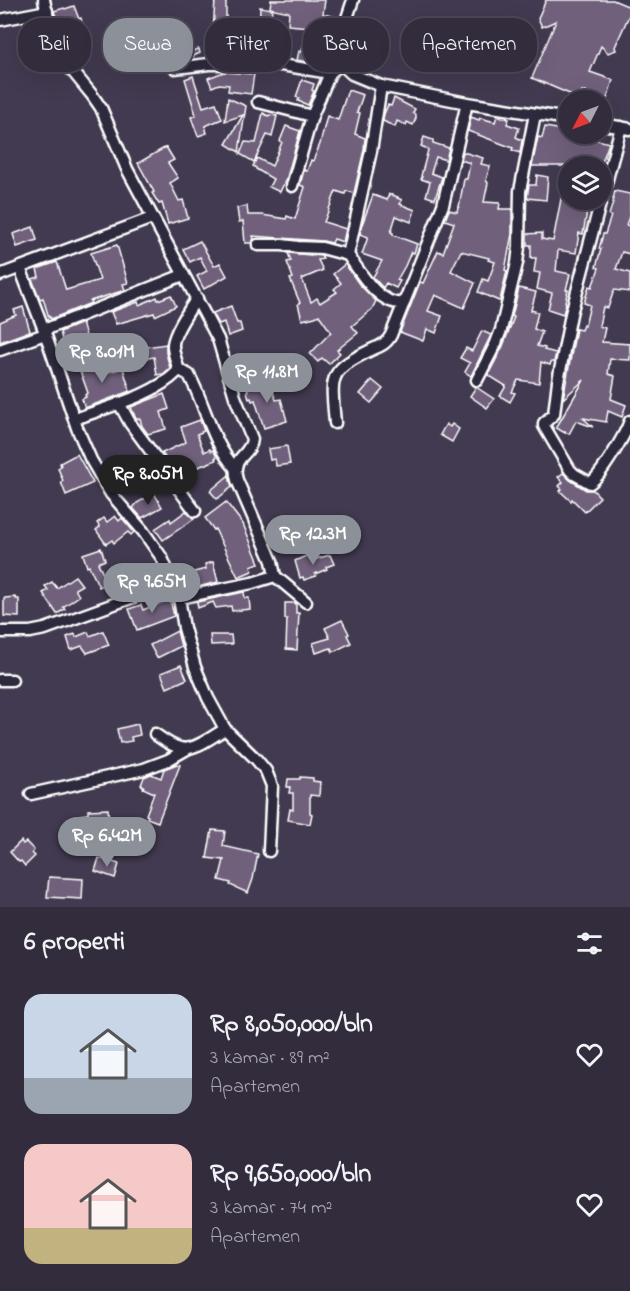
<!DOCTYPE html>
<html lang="id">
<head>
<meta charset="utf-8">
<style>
	:root { --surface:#322c3c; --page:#3a3443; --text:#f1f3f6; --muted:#a8a7af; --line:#4d4856; --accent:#8c9099 }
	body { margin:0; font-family:"Indie Flower",sans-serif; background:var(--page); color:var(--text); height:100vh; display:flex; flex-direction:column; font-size:22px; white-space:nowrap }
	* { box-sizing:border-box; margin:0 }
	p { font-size:20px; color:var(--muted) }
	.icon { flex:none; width:33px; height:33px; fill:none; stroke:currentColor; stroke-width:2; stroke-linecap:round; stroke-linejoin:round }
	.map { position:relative; height:907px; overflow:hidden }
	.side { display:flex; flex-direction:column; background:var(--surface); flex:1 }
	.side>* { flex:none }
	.banner { position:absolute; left:18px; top:18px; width:594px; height:54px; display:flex; gap:12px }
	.needle { width:39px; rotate:228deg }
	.buttons { position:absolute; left:558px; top:90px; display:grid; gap:12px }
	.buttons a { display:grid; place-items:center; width:54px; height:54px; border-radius:50%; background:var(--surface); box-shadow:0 6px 24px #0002,0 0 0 2px var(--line); font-size:30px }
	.price { position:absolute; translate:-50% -51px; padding:0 14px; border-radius:21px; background:var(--accent); color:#fff; font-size:20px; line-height:39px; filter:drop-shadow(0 2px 3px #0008) }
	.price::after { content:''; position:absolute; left:50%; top:36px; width:18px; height:14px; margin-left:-9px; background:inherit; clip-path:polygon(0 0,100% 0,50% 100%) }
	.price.selected { background:#222; color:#fff }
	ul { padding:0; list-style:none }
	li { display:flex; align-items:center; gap:18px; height:150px; padding:0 24px }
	li span { display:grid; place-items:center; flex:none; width:168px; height:120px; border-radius:18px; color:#555 }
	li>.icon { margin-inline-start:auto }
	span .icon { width:72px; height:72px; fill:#fffc; stroke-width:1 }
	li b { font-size:26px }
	h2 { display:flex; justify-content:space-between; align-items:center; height:72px; padding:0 24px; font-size:26px }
	.chip { padding:0 21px; border-radius:24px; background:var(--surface); box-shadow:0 6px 24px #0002,0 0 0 2px var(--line); font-size:21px; line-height:54px }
	.chip.selected { background:var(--accent); color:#fff }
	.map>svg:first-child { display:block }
	.building { fill:#6f607b; stroke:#fff; stroke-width:1.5 }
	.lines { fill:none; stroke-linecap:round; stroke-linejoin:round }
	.minor-casing { stroke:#fff; stroke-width:15 }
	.minor { stroke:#2f2a3d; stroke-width:10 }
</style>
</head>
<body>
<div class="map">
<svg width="630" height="907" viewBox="0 0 630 907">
	<rect width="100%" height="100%" fill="#423a50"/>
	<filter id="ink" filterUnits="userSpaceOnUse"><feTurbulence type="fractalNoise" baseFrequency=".0167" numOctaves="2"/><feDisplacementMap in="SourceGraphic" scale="12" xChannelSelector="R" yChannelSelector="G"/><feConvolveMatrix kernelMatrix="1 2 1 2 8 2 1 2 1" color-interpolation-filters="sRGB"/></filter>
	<g filter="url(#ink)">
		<!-- building -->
		<g class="building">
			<path d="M215,0H226V20H229V29L213,32Z"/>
			<path d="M271,0H325L323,14L336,17L332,34L327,32L321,64L297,60L299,51L302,52L303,46L305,47L306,45L310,27L288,25L289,12L270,8Z"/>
			<path d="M546,0H613L630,7V13L615,47L616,50L608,53L601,46L590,72L613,80L607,99L582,91L579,98L532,78L556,21L542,27L538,18Z"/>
			<path d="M74,6L79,19L81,18L84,32L65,38L60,19L57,20L54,11L64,8L65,9Z"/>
			<path d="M260,7L272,9L269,29L279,30L278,46L270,45V54L253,53V55H244V51L232,50V41L235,40L234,36L259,35Z"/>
			<path d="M199,49L200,53L187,59L174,61L170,63L165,55L173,50L176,55Z"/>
			<path d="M224,72L254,74L251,94L228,91L229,85L219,84L212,87L208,78Z"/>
			<path d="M193,76L203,107L216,103L222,119L205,126L207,133L198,136L191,117L196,115L185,79Z"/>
			<path d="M302,80L314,84L312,90L314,91L308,105L298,101L299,98L296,97Z"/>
			<path d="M348,90L363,95L357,112L360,113L355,134L365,138L364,150L354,193L346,191L345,194L336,191L324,222L346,229L343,242L334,239L332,243L323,241L253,236L254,239L251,243H245L243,221L239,222L237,208L247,206L248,215H262L286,219L287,216L295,219L305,187L300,185L304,170L307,171L311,160L313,161L320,144L327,116L338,120Z"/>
			<path d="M228,98L246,106L239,152L226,144L243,115L225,121Z"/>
			<path d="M394,98L415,109L413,113L416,115V118L413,125L407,122L406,125L397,121L395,127L383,121L384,114L388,105L391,106Z"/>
			<path d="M263,113L268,116L269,115L277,116L272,137L267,135L254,162L240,154L245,142L256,143Z"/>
			<path d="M497,116L509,119L507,124L519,128L516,137L522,140L520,153L512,150L513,148L468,131L471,117L479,120L480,118L495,122Z"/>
			<path d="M286,126L300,131L286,181H285L280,192L269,187L273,179L256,169V168L253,166L257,158L272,166L282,142L280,141Z"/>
			<path d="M545,127L568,131V134H583V136L609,143L602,162L588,159V164L577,163V166H532L538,137L542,138Z"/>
			<path d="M424,137L433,140V143L449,148L446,160L436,157L431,173L442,177L435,199L426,196L430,182L421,179L422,177L421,176L428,150V149L421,146Z"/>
			<path d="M166,147L174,160L168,163L178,178L170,183L179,201L183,200L188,218L168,224L162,203L159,204L152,193L154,192L138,163Z"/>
			<path d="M463,152L483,158L481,164L490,166L486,180L488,183L484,202L500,203L499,209H512V234L505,270L507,271L500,300L499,301L478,292L483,279L488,281L495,262L488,260L489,258L461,251L451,271L475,283L464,308L435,295L428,311L442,316L436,333L427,329L423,341L400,332L420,282L423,283L438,251L443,253L454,223L445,220L449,210L457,212L458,207H459L464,179H467L470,163L461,160Z"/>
			<path d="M537,175L548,177L546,200L527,198L529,185H536Z"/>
			<path d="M564,183H568V200H586L585,206H588L583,234L579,233L576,253L558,250L556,271L570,274L566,290H568L565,302L566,303L563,314L548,309L552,293L537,289L540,273L534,272L536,258H531V245H527V234L542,233V239L553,241Z"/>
			<path d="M615,191L630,194V214L626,225L630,226V254L622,252L616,269L630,273V292L614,290L608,308L603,307L599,326L605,328L602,342L630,344V360L610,359L608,374L615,376L611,399L626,405L622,417L608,411L606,422L583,418L593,427L576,421L569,434L565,432V433L556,428L584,380L563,399L576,329L581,330L583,325L585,326L590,305L584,303L589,286L592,287L599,268L596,267L601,249H599L603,234H605L611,216L609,215L614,199H613Z"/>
			<path d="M389,194L398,197L397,198L402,200L400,204L415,210L411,222L396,216L391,232L393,233V235L417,244L414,253L411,252L405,266L397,280L400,281L396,288L386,283L383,288L373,277L382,261L362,254L368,237L360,234L363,222L373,195L387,200Z"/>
			<path d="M33,227L37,240L17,247L13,234Z"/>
			<path d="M200,241L214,266L220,263L227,276L204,289L197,276L207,271L200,257L190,262L183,249Z"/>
			<path d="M117,245L128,283L123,284L125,290L90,301L91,303L51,319L50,317L49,318L43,298L40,299L32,279L39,277L37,269L57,262L66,290L100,280L91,253Z"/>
			<path d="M288,253L322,256L323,259L318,260L323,270L302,279L311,302L317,298L320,303L337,292L334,289L341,283L333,274L345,264L359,284L376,301L372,309L352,326L358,333L337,350L340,353L329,364L322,358L318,362L310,354L331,332L319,315L315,317L302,320L298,304L300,303L290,279L293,278L287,262L291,261Z"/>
			<path d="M519,288L536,292L531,310L538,312L534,329L542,332L537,346L545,348L544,350L556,353L554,362H551L550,365L541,362L539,383L518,380L512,392L515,393L510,402L500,396L506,386L488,375L503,346L514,317L512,316Z"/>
			<path d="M171,295L176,306L155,316L154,313L116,324L111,312L138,302L139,305L157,297L158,300Z"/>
			<path d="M231,306L237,323H240L242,331L228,336L224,322L219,324L213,313Z"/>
			<path d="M23,307L30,331L0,342V322L16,315L14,310Z"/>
			<path d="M82,323L86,336L76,339L81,356L73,358L68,342L63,343L60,332Z"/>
			<path d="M482,331L491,335L471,376L465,372L470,363L460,358L466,348L472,351Z"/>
			<path d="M166,344V353L170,368L163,374L157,375L154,357L123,362L121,349L132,347L133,349Z"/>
			<path d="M94,359L100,374L123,368L130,391L85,408L82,399L86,397L85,395L88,393L78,365Z"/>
			<path d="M268,378L276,400L281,399L287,421L264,428L255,400L252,401L251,398L249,399L247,391L248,390L247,387Z"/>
			<path d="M372,380L383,389L371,403L360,394Z"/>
			<path d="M476,387L494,399L487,408L470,396Z"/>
			<path d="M164,394L169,409L161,412L166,429L148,434L142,426L140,419H136L131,407Z"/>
			<path d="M200,420L204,431L197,434L204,452L210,449L211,451L213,450L217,457L215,458L216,460L193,469L188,458L178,463L176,459L169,463L162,453L186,442L181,427Z"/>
			<path d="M446,424L450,427L452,424L459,429L452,442L440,435Z"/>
			<path d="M287,446L290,464L276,466L275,459L270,460L268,449Z"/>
			<path d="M77,454L93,483L66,495L61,482L63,481L58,468L61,466L60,463Z"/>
			<path d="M563,473L570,480L586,490H593L600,497L585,512L572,499L571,501L560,491L562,489L559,486L563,482L558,477Z"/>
			<path d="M229,475L232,487L217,499L210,491Z"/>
			<path d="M154,493L162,507L142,518L133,508L137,503Z"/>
			<path d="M226,502L243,524L259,563L251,566L252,571L238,577L215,529L214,530L205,518Z"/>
			<path d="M186,511L194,519L163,540L155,529L170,519L171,522Z"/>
			<path d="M115,516L119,521L122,518L134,532L131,535L128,532L114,543L112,540L106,544L96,530L100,527L97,523L104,518L107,522Z"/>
			<path d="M101,548L105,560L98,563L107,583L99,587L89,566L87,567L83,554Z"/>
			<path d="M308,555V557L311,556L312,560L330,555L334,564L326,567L327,569L315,574L316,576L304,580L303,577L300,578L295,561Z"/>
			<path d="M213,562L218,582L197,587L194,572L206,569L205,564Z"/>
			<path d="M75,576L82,585L75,589L79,596L63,607L65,609L57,614L43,593L48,590L45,586L52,582L57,588Z"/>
			<path d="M244,592L245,598H249L250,609L232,611L231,606L216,608L213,602L198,608L197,602Z"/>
			<path d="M15,597L16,599H19V617L4,616V599L5,598Z"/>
			<path d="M170,599L174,616L137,630L129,609L141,605L143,610Z"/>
			<path d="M285,603H296V613H299L297,650L286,649L287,619H285Z"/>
			<path d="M342,620L349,634L347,635L351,643L333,652L331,648L316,653L313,643L330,638L325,628Z"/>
			<path d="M103,631L109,645L87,653L82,646L71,650L67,637L75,634L76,637L88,632L90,636Z"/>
			<path d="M177,631L181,646L157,658L150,645Z"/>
			<path d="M210,635H231L232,644L211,645Z"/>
			<path d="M181,665L187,679L167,688L161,673Z"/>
			<path d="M138,724L140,735L131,737L132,741L120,743L117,729Z"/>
			<path d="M177,764L180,765L158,822L147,818L148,816L146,815L154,793L143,788L144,786L141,785L144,777L151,774L161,778L164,769Z"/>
			<path d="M300,777L313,778V781L320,782L319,796L310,795V813L312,814L310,824L288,820L290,809L293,810V793H289L290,787H287L288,779H300Z"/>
			<path d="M108,809L109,822L104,823L105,835L86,836V824L81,825L80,815L88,814V810Z"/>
			<path d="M212,830L225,831L223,846L258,854L253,879L248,893L230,885L231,883L219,880L224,860L207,858Z"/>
			<path d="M21,841L23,844L26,842L34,850L32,853L35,856L25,866L21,861L19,862L10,852Z"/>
			<path d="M99,858L119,864L115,878L95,871Z"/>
			<path d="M49,877L83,879L82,899L47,897Z"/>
		</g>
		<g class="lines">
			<!-- minor casing -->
			<g class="minor-casing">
				<g id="minor">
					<path d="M44,0L52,36L56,47L66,63L92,95L101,108L127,169L218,339L235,397L252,439C251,456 230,456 237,480L272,561L275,576L306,602"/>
					<path d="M353,0L340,39L339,48L341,64L352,74L381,86L467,103L568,119"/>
					<path d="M0,20L47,11"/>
					<path d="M175,68L209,64H275L330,73L341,64"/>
					<path d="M381,86L371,151L348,255C360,272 380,307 404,303"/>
					<path d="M258,102L312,116"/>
					<path d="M602,124L630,129"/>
					<path d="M292,186L312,116L330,73"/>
					<path d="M602,198L621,127"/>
					<path d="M601,200L571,314L558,381L554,414L544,423V426L570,470L574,474L590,483C601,476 625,435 630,421"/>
					<path d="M258,245H282L298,247L322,248L348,255"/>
					<path d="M20,268L44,330L77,428L91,460L111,494L143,531L162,558L179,598L184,628L195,667L208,698L225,729L256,759L266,771L272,786L269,851"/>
					<path d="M0,275L152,218"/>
					<path d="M44,330L183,275"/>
					<path d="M0,350L45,334"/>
					<path d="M178,369L189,375C206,406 211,442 236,469"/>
					<path d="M477,380L496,343L501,330L517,263L519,247L520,191L535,114"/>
					<path d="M119,403L130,423L195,511"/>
					<path d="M75,419C107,407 153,396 177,372L178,369C177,361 173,354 173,346C172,335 191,307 197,298"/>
					<path d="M335,423C331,376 327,371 373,349C381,346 387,343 391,335L443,205L467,103"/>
					<path d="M179,598L252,583L275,576"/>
					<path d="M0,632H30L45,629L172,583"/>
					<path d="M0,680H12"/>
					<path d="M155,734C162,739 171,746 180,748C193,752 213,736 225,729"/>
					<path d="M31,794L144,769L168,760L187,749"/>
				</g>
			</g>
			<!-- minor -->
			<use href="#minor" class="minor"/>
		</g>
	</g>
</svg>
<div class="buttons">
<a><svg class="needle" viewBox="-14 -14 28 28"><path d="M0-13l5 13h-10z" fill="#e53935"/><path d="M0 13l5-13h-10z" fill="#a8a7af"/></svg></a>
<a><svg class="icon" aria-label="layers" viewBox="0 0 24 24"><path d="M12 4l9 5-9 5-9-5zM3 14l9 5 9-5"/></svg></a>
</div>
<b class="price" style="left:102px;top:384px">Rp 8.01M</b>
<b class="price" style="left:267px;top:404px">Rp 11.8M</b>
<b class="price selected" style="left:148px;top:506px">Rp 8.05M</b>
<b class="price" style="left:313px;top:566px">Rp 12.3M</b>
<b class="price" style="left:152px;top:614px">Rp 9.65M</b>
<b class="price" style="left:107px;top:868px">Rp 6.42M</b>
<div class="banner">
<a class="chip">Beli</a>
<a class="chip selected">Sewa</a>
<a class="chip">Filter</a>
<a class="chip">Baru</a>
<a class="chip">Apartemen</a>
</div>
</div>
<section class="side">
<h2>6 properti<svg class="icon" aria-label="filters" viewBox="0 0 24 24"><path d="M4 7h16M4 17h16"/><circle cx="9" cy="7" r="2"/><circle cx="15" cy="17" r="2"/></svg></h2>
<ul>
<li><span style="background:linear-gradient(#c9d6e8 70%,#9aa5b1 0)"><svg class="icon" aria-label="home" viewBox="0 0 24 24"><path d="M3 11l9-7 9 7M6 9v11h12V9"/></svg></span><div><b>Rp 8,050,000/bln</b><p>3 kamar · 89 m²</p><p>Apartemen</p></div><svg class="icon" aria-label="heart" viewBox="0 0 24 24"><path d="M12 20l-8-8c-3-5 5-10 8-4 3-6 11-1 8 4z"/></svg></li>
<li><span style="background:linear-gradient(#f6c9c9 70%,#c2b280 0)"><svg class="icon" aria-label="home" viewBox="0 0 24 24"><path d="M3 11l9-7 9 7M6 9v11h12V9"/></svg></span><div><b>Rp 9,650,000/bln</b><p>3 kamar · 74 m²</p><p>Apartemen</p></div><svg class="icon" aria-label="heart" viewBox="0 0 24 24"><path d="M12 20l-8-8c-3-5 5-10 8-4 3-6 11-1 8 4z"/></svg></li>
</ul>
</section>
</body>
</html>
